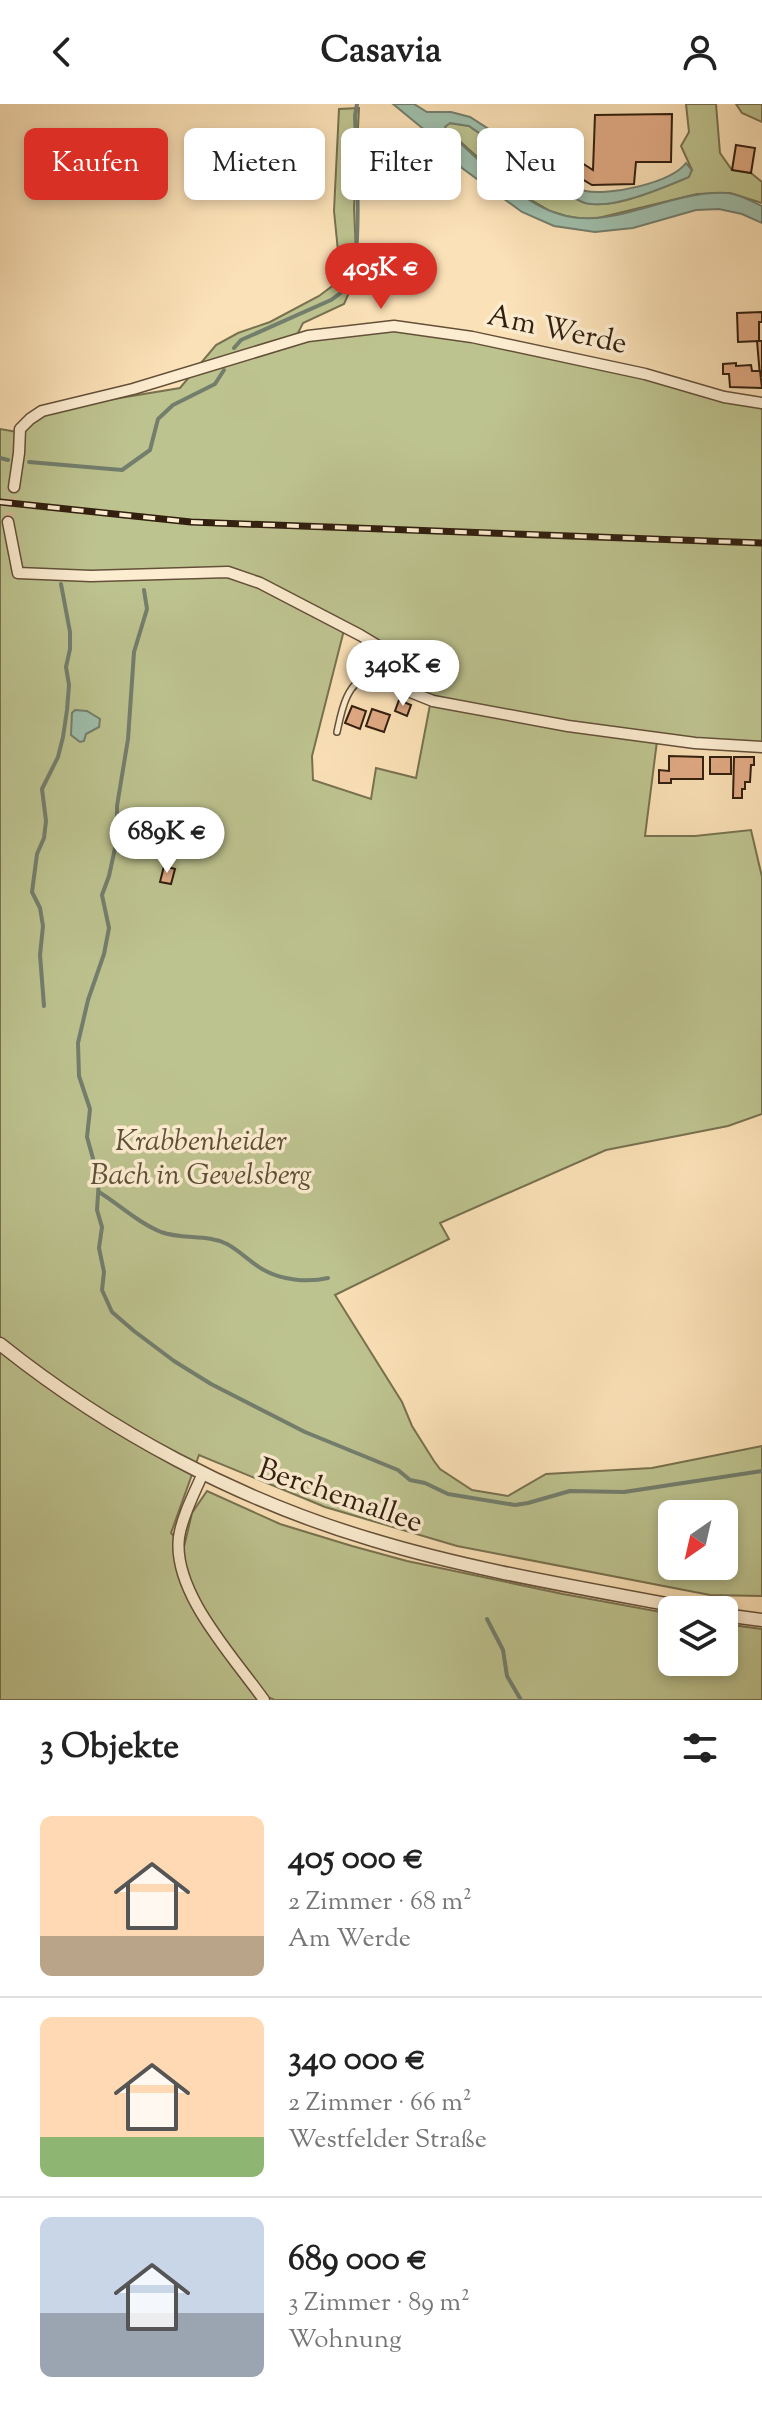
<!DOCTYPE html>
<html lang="de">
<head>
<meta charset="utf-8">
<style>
	:root { --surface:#fff; --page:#f6f6f6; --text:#222; --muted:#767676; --line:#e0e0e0; --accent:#d93025 }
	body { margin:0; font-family:"Sorts Mill Goudy",serif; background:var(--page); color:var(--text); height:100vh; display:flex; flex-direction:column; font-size:30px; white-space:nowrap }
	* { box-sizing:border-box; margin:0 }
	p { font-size:26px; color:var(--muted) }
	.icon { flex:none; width:44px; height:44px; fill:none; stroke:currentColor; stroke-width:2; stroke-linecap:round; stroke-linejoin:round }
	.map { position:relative; height:1596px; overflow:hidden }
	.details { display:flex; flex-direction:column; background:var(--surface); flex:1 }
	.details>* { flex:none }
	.guide { position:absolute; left:24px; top:24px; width:714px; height:72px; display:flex; gap:16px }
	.needle { width:52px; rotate:214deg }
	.buttons { position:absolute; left:658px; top:1396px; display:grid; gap:16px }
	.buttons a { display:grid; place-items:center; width:80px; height:80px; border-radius:12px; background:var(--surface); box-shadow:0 4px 12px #0003; font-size:40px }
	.price { position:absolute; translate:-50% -68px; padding:0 18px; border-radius:28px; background:#fff; color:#222; font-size:26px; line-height:52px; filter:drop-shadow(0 2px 4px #0008) }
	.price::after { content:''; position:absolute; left:50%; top:48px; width:24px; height:18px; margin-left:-12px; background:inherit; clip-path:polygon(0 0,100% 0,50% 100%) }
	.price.on { background:var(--accent); color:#fff }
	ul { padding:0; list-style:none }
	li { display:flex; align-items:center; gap:24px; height:200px; padding:0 40px }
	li+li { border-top:2px solid var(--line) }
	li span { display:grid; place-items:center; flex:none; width:224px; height:160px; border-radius:12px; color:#555 }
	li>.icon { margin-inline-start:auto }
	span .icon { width:96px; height:96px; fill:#fffc; stroke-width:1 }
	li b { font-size:34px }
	h2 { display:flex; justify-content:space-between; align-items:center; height:96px; padding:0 40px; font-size:34px }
	.pill { padding:0 28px; border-radius:12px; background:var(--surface); box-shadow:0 4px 12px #0003; font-size:28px; line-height:72px }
	.pill.on { background:var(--accent); color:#fff }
	header { display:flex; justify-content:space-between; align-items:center; height:104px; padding:0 40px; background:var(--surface); font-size:36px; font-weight:800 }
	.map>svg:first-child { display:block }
	.green { fill:#bdc38f; stroke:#78714f; stroke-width:2; fill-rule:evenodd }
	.water { fill:#9fbeab; stroke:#737e6d; stroke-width:2 }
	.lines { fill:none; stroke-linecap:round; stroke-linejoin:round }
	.stream { stroke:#737e6d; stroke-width:4 }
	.building { fill:#e1ab85; stroke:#321f0f; stroke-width:2 }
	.minor-tunnel { stroke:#d3ba95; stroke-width:10; stroke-dasharray:10 5; stroke-linecap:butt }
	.service-casing { stroke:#645039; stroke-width:8 }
	.minor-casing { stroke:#645039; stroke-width:13 }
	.tertiary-casing { stroke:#645039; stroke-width:15 }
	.service { stroke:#fcecd0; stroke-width:5 }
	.minor { stroke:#fcecd0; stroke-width:10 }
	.tertiary { stroke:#fcecd0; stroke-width:12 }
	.rail-casing { stroke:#321f0f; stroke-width:7 }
	.rail { stroke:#fcecd0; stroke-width:4; stroke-dasharray:12; stroke-linecap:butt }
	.labels { text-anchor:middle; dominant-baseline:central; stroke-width:7; stroke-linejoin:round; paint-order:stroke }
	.street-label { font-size:30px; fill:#321f0f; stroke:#fcecd0 }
	.park-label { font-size:30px; font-style:italic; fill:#5c5035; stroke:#fcecd0 }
</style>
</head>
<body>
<header><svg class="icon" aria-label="back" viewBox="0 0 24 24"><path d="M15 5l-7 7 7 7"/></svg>Casavia<svg class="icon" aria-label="person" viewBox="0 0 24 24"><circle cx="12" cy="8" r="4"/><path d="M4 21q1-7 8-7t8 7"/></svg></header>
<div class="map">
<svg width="762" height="1596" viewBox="0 0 762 1596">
	<rect width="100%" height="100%" fill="#fbe1b7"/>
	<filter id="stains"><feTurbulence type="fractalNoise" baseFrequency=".0025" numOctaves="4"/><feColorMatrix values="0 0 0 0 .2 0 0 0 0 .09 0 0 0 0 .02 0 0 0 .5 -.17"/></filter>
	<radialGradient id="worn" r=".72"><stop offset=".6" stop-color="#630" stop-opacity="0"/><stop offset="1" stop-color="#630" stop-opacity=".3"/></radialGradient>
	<!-- green -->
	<g class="green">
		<path d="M686,0H716L720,49L732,66L751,69L762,78V99L730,89L697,90L590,116L566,112L550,107L514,86L444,23L449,19L469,22L567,90C573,93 579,97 585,99C620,106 662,83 692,66L681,42L689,28Z"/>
		<path d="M736,0H762V18L742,9Z"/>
		<path d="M359,4L354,104L357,171L344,200L303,219L296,233L394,224L473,236L762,300V640L642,630L504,609L427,591L404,573L389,547L262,477L229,471L259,482L344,526L312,652L313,676L371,695L376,664L416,674L430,601L657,637L645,732H695L751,726L762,773V1010L728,1022L606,1046L440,1119L449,1135L335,1191L402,1298L412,1322L434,1357L440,1365L472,1386L508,1392L546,1370L652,1364L762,1342V1492L710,1491L457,1442L325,1403L199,1351L171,1429L184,1443L192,1409L207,1387L280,1420L352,1442L407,1457L563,1490L672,1510V1558H724V1520L762,1525V1596H275L270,1594L269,1596H0V325L17,328L35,313L77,301L180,284L216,241L238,229L270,218L319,192L335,180L339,157L334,107L339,5ZM672,1410H724V1462H672Z"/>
	</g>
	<!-- water -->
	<g class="water">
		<path d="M393,0H414L427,8H451L470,13L585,87C609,92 671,79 686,59L692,66L689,73C663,84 612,106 585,99C579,97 573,93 567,90L469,22L450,19L445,23L448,28C481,57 522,102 566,112C617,124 674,85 728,89C739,90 751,97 762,102V119L742,110L719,105L696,106L633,124L595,128L554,122L522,108L462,64L438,37Z"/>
		<path d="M75,606L87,607L100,615L99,623L86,630L84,637L80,638L71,631L72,609Z"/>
	</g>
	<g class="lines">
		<!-- stream -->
		<g class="stream">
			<path d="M234,244L241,236L331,196C338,191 345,187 349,180C363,158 356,44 355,12L357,0"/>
			<path d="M0,354L8,356"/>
			<path d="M29,358L122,366L150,346L158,315L173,301L215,280L224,266"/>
			<path d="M144,486L147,505L134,548L128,635L117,702V735L109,772L102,791L109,824L104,850L88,896L78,939L79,972L90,1005L87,1033L99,1076L97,1106L102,1123L99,1144L104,1168L102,1186L112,1208L134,1227L174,1257L211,1280L305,1328L398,1366L410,1376L425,1379L448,1390L515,1401L528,1399L570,1387L624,1388L762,1367"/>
			<path d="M44,902L40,851L43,822L40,804L32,788L37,750L44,734L46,717L42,685L58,653L63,633L67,606L69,581L66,563L70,545V528L61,480"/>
			<path d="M99,1088C120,1101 138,1119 161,1128C183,1136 207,1130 227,1140C240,1147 250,1158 262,1165C281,1176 307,1179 328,1174"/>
			<path d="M487,1515L503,1546L507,1572L521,1596"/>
		</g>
	</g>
	<!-- building -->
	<g class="building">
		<path d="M672,10L671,58H636L634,80L592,81L552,57L560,45L593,66L595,11Z"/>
		<path d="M736,41L755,44L751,69L732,66Z"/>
		<path d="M762,208V218H759V237L738,238L737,209Z"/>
		<path d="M757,237H762V272H760Z"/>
		<path d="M736,259V262L751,261L752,267H760L762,284L730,283L729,270H723V260Z"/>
		<path d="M399,596L411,601L407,612L395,607Z"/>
		<path d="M352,602L366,607L360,625L345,619Z"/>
		<path d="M372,605L390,611L384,628L366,622Z"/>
		<path d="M669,652L703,653V675H671V679H659V666L669,667Z"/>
		<rect x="710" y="653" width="21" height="17"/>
		<path d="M734,653H754V661H751L750,678H745V685H742V694H733Z"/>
		<path d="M164,762L175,765L171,780L160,778Z"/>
	</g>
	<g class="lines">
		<!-- minor-tunnel -->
		<path class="minor-tunnel" d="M8,418L14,383"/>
		<!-- service casing -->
		<g class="service-casing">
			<path id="service" d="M337,628C341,610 346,577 369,573C379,571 393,576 402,578"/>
		</g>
		<!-- minor casing -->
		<g class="minor-casing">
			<g id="minor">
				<path d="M14,383L19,349L20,325L30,315L42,307L133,285L308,232L394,222L472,233L645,270L724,293L762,299"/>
				<path d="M8,418L18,469L91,472L228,468L260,479L360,531L385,546L408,587L433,597L568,622L695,639L762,643"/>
				<path d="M203,1369C195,1388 182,1412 179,1433C172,1488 233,1552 264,1596"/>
			</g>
		</g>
		<!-- tertiary casing -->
		<g class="tertiary-casing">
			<g id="tertiary">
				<path d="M0,1240C110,1328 238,1396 373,1436C479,1468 589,1485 698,1506"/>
				<path d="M724,1511L762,1516"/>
			</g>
		</g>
		<!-- service -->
		<use href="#service" class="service"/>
		<!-- minor -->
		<use href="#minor" class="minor"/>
		<!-- tertiary -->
		<use href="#tertiary" class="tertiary"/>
		<!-- rail casing -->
		<g class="rail-casing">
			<path id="rail" d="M0,398L191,418L762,439"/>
		</g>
		<!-- rail -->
		<use href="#rail" class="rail"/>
	</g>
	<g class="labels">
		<!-- street labels -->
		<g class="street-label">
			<text transform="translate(557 227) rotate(12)">Am Werde</text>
			<text transform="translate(340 1393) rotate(19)">Berchemallee</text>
		</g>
		<!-- park labels -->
		<g class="park-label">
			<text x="201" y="1038">Krabbenheider<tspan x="201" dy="34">Bach in Gevelsberg</tspan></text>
		</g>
	</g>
	<rect width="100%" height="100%" filter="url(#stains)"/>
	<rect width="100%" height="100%" fill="url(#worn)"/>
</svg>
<div class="buttons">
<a><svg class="needle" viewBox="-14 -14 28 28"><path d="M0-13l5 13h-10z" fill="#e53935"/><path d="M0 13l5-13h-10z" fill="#767676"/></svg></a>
<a><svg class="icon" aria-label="layers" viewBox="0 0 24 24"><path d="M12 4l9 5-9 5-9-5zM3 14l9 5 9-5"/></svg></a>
</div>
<b class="price on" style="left:381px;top:207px">405K €</b>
<b class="price" style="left:403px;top:604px">340K €</b>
<b class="price" style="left:167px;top:771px">689K €</b>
<div class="guide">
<a class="pill on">Kaufen</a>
<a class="pill">Mieten</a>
<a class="pill">Filter</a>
<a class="pill">Neu</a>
</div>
</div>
<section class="details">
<h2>3 Objekte<svg class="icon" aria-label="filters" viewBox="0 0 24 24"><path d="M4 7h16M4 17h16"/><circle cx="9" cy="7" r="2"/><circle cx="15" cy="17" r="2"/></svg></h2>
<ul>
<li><span style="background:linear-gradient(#ffd9b3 75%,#b9a48a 0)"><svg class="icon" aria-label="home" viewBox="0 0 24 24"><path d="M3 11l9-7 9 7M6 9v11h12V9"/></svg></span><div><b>405 000 €</b><p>2 Zimmer · 68 m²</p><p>Am Werde</p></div></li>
<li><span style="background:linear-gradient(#ffd9b3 75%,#8fb573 0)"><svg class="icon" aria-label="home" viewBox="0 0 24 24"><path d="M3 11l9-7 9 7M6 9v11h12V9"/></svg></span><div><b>340 000 €</b><p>2 Zimmer · 66 m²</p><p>Westfelder Straße</p></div></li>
<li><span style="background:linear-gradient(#c9d6e8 60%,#9aa5b1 0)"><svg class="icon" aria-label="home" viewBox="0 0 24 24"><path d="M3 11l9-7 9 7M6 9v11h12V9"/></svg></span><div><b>689 000 €</b><p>3 Zimmer · 89 m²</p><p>Wohnung</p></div></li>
</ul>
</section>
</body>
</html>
